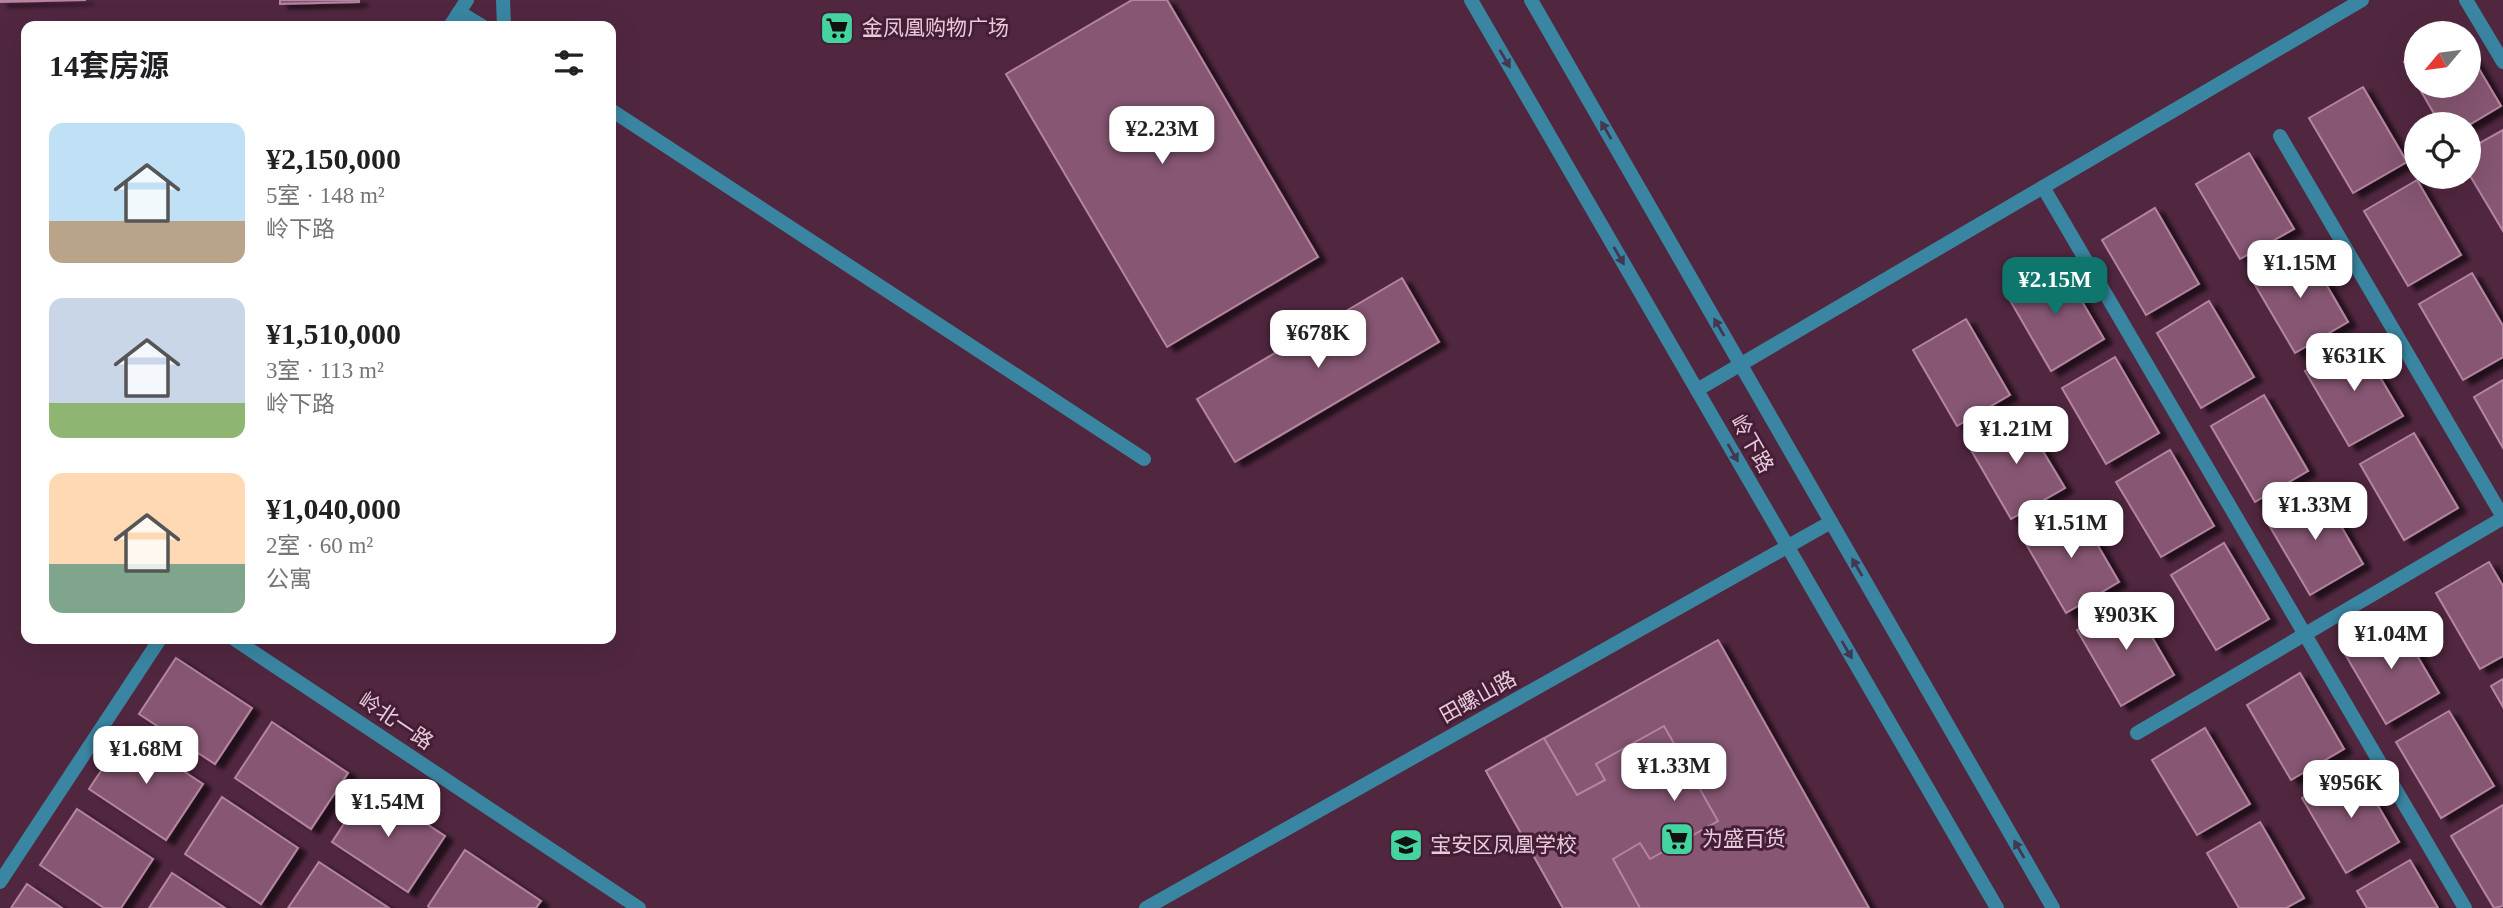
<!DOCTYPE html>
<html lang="zh">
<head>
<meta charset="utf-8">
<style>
	:root { --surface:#fff; --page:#f2f2f2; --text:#202124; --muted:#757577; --accent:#0f766e }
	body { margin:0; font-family:"Times New Roman","Noto Sans SC",serif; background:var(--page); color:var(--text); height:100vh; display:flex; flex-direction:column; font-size:26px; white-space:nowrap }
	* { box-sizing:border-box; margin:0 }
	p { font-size:23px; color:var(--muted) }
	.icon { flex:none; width:38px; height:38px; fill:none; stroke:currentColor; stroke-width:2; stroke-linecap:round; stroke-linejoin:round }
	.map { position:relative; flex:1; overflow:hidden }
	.sheet { position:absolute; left:21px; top:21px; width:595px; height:623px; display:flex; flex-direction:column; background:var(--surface); border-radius:14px; box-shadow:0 7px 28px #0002 }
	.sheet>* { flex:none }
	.needle { width:46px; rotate:241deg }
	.fabs { position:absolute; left:2404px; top:21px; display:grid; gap:14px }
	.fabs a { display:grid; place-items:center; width:77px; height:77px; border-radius:50%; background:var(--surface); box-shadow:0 7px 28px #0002; font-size:35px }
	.price { position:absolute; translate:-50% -60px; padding:0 16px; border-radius:14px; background:#fff; color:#222; font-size:23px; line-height:46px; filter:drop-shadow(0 2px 4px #0008) }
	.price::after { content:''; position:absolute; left:50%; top:42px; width:21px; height:16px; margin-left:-10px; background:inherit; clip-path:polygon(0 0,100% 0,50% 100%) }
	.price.on { background:var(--accent); color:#fff }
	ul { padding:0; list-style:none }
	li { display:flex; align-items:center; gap:21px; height:175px; padding:0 28px }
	li span { display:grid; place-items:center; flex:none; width:196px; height:140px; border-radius:14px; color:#555 }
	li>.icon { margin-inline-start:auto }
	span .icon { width:84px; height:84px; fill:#fffc; stroke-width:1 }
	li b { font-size:30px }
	h2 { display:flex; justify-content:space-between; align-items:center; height:84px; padding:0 28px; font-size:30px }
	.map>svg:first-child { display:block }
	.building { fill:#865772; stroke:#b684a0; stroke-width:2; filter:url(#shadow) }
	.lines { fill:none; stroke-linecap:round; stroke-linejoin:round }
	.service { stroke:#3a86a2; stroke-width:14 }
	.minor { stroke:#3a86a2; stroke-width:14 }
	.tertiary { stroke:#3a86a2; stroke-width:14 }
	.oneway { fill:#433751 }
	.labels { text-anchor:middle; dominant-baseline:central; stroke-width:6; stroke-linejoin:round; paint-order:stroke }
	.poi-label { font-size:21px; fill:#e6cbd9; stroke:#461d36; text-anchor:start }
	.street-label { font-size:21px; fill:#e6cbd9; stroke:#461d36 }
</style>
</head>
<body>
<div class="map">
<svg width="2503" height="908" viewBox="0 0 2503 908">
	<defs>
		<filter id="shadow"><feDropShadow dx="8" dy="4.5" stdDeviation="2" flood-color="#0009"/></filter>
	</defs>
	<rect width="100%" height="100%" fill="#512740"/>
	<!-- building -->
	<g class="building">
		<path d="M0,0H86L0,2Z"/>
		<path d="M280,0H359V2L280,4Z"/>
		<path d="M1132,0H1167L1318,257L1167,347L1006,74Z"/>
		<path d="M2469,52L2501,106L2469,125L2440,124L2418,86H2469Z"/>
		<path d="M2417,55V84L2404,62Z"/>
		<path d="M2363,87L2407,162L2353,193L2309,118Z"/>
		<path d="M2503,130V231L2469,174V149Z"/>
		<path d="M2249,153L2294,229L2240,259L2196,184Z"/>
		<path d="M2417,180L2461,255L2408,286L2364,211Z"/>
		<path d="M2155,208L2199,284L2146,315L2102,240Z"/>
		<path d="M2304,246L2348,322L2295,353L2251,278Z"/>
		<path d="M2060,264L2104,339L2051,371L2007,295Z"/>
		<path d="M2472,273L2503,326V357L2463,380L2419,304Z"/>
		<path d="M1402,278L1439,342L1235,462L1197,399Z"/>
		<path d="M2209,301L2254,377L2201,408L2157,333Z"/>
		<path d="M1966,319L2010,395L1957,426L1913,350Z"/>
		<path d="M2358,340L2403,416L2349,446L2305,371Z"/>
		<path d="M2115,357L2159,433L2106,464L2062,388Z"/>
		<path d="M2503,380V448L2474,397Z"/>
		<path d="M2264,395L2308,471L2255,502L2211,426Z"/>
		<path d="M2020,413L2065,488L2011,519L1967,443Z"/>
		<path d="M2414,433L2458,508L2404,540L2360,464Z"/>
		<path d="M2170,450L2214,526L2161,557L2116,482Z"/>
		<path d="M2319,488L2363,564L2310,595L2266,520Z"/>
		<path d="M2075,506L2119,582L2066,613L2022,537Z"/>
		<path d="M2224,543L2269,619L2216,650L2171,575Z"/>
		<path d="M2489,562L2503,586V656L2480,669L2436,593Z"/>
		<path d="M2130,599L2174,675L2121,706L2077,630Z"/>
		<path d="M2395,618L2439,693L2386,724L2342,649Z"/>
		<path d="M1718,640L1869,908H1563L1486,771Z"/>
		<path d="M176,658L252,708L215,764L139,714Z"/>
		<path d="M2300,673L2344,749L2291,780L2247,705Z"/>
		<path d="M2503,679V707L2491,686Z"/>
		<path d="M2449,711L2494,786L2441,818L2396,742Z"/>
		<path d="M272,722L348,773L311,829L235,778Z"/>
		<path d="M1664,726L1718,821L1650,859L1640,843L1613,859L1640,908H1563L1486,771L1544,738L1577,795L1605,780L1596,764Z"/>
		<path d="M2205,728L2250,804L2197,835L2152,760Z"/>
		<path d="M126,733L203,784L166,840L89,789Z"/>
		<path d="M2355,766L2399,842L2346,873L2302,798Z"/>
		<path d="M369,786L445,836L408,892L332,842Z"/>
		<path d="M222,797L298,848L261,904L185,854Z"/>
		<path d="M2503,805V906L2494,908L2451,836Z"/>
		<path d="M77,809L153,859L121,908H104L40,865Z"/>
		<path d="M2260,822L2304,898L2286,908H2239L2207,853Z"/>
		<path d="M465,850L541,901L536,908H430L428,906Z"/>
		<path d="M2410,860L2438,908H2367L2357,891Z"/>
		<path d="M319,862L389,908H288Z"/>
		<path d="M172,873L225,908H149Z"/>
		<path d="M27,884L62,908H11Z"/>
	</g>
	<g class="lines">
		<!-- service -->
		<g class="service">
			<path d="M503,0L504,26"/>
			<path d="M459,12L482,26"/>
			<path d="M450,26L467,0"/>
			<path d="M611,110L1144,459"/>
			<path d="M234,639L639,908"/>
			<path d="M2137,733L2503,518"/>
			<path d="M0,882L160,639"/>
		</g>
		<!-- minor -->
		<g class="minor">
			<path d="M2466,0L2503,62"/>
			<path d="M2280,136L2503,517"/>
			<path d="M2043,187L2465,908"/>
			<path d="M1697,390L2362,0"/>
			<path d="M1146,908L1831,522"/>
		</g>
		<!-- tertiary -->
		<g class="tertiary">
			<path d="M1471,0L1997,908"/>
			<path d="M1531,0L2053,908"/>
		</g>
	</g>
	<!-- one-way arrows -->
	<defs><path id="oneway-solid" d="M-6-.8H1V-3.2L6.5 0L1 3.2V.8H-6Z" transform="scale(1.75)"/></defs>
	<g class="oneway">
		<use href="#oneway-solid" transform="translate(1505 59) rotate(60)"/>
		<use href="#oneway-solid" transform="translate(1606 130) rotate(-120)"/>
		<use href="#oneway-solid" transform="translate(1619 256) rotate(60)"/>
		<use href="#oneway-solid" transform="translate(1719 327) rotate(-120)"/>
		<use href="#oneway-solid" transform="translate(1733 453) rotate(60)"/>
		<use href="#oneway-solid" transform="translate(1857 567) rotate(-120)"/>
		<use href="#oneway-solid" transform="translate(1847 650) rotate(60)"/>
		<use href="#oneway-solid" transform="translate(2019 849) rotate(-120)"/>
	</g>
	<!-- icons -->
	<defs>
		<g id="supermarket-square" transform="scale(1.75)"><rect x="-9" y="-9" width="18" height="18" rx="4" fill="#44d49f" stroke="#461d36"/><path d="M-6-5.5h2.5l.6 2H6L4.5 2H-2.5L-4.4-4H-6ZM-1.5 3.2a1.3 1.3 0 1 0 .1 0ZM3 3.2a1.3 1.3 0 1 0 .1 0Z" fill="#111"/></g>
		<g id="school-square" transform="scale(1.75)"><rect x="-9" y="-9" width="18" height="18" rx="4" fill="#44d49f" stroke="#461d36"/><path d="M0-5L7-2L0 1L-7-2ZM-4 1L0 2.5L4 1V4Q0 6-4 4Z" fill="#111"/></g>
	</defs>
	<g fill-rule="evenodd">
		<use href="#supermarket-square" x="837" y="28"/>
		<use href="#supermarket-square" x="1677" y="839"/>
		<use href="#school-square" x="1406" y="845"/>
	</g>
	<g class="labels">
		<!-- poi labels -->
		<g class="poi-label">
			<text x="862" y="28">金凤凰购物广场</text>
			<text x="1702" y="839">为盛百货</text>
			<text x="1430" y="845">宝安区凤凰学校</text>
		</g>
		<!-- street labels -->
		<g class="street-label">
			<text transform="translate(1752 444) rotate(60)">岭下路</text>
			<text transform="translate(1478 697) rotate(-29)">田螺山路</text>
			<text transform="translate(396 721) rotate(34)">岭北一路</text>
		</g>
	</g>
</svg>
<div class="fabs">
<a><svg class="needle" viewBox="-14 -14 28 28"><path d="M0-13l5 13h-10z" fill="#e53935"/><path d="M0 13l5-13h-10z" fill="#757577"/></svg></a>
<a><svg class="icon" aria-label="locate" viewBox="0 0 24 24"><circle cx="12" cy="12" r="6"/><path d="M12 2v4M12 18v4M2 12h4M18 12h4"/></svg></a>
</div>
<b class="price" style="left:1162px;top:166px">¥2.23M</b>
<b class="price" style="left:2300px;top:300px">¥1.15M</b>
<b class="price on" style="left:2055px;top:317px">¥2.15M</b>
<b class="price" style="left:1318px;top:370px">¥678K</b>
<b class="price" style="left:2354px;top:393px">¥631K</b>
<b class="price" style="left:2016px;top:466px">¥1.21M</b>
<b class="price" style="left:2315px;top:542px">¥1.33M</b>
<b class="price" style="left:2071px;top:560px">¥1.51M</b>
<b class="price" style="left:2126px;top:652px">¥903K</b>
<b class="price" style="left:2391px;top:671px">¥1.04M</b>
<b class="price" style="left:146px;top:786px">¥1.68M</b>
<b class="price" style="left:1674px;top:803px">¥1.33M</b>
<b class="price" style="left:2351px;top:820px">¥956K</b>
<b class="price" style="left:388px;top:839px">¥1.54M</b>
<section class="sheet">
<h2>14套房源<svg class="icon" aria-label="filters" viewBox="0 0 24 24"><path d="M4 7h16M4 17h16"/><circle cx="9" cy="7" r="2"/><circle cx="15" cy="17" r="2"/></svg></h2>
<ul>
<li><span style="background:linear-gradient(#bfe0f5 70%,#b9a48a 0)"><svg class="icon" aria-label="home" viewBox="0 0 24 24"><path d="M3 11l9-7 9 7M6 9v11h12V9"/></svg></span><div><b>¥2,150,000</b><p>5室 · 148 m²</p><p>岭下路</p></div></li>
<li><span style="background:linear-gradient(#c9d6e8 75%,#8fb573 0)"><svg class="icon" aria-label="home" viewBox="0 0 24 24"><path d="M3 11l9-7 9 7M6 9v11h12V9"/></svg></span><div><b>¥1,510,000</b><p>3室 · 113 m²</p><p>岭下路</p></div></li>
<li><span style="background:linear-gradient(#ffd9b3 65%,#7fa58c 0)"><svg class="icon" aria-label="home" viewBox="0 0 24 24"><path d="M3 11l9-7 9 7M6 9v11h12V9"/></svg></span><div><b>¥1,040,000</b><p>2室 · 60 m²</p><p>公寓</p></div></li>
</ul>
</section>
</div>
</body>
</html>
